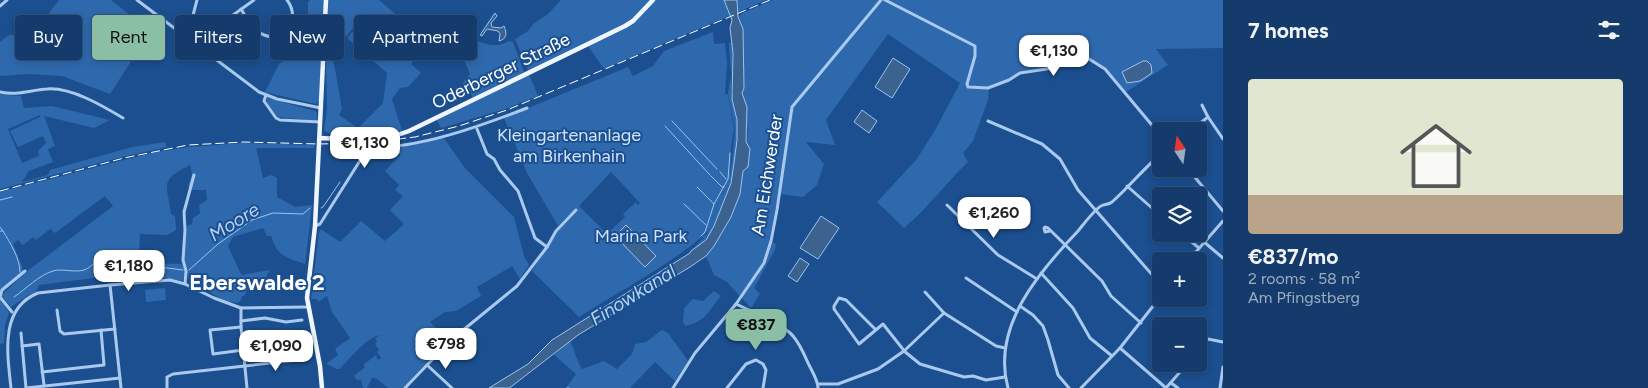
<!DOCTYPE html>
<html lang="en">
<head>
<meta charset="utf-8">
<style>
	:root { --surface:#143b6b; --page:#214673; --text:#f1f3f6; --muted:#9dadc1; --line:#33557e; --accent:#8abfa5 }
	body { margin:0; font-family:Figtree,sans-serif; background:var(--page); color:var(--text); height:100vh; display:flex; flex-direction:column; font-size:19px; white-space:nowrap }
	* { box-sizing:border-box; margin:0 }
	p { font-size:16px; color:var(--muted) }
	.icon { flex:none; width:28px; height:28px; fill:none; stroke:currentColor; stroke-width:2; stroke-linecap:round; stroke-linejoin:round }
	.map { position:relative; flex:1; overflow:hidden }
	.details { display:flex; flex-direction:column; background:var(--surface); width:425px }
	.details>* { flex:none }
	.banner { position:absolute; left:15px; top:15px; width:475px; height:45px; display:flex; gap:10px }
	.needle { width:32px; rotate:347deg }
	.fabs { position:absolute; left:1152px; top:122px; display:grid; gap:10px }
	.fabs a { display:grid; place-items:center; width:55px; height:55px; border-radius:5px; background:var(--surface); box-shadow:0 2px 8px #0003,0 0 0 1px var(--line); font-size:25px }
	.price { position:absolute; translate:-50% -42px; padding:0 11px; border-radius:10px; background:#fff; color:#222; font-size:16px; line-height:32px; filter:drop-shadow(0 1px 2px #0008) }
	.price::after { content:''; position:absolute; left:50%; top:30px; width:15px; height:11px; margin-left:-8px; background:inherit; clip-path:polygon(0 0,100% 0,50% 100%) }
	.price.active { background:var(--accent); color:#111 }
	ul { padding:0; list-style:none }
	li { display:grid; align-content:center; gap:10px; height:265px; padding:0 25px }
	li span { display:grid; place-items:center; height:155px; border-radius:5px; color:#555 }
	li>.icon { margin-inline-start:auto }
	span .icon { width:90px; height:90px; fill:#fffc; stroke-width:1 }
	li b { font-size:21px }
	h2 { display:flex; justify-content:space-between; align-items:center; height:60px; padding:0 25px; font-size:21px }
	.tag { padding:0 18px; border-radius:5px; background:var(--surface); box-shadow:0 2px 8px #0003,0 0 0 1px var(--line); font-size:18px; line-height:45px }
	.tag.active { background:var(--accent); color:#111 }
	main { display:flex; flex:1; min-height:0 }
	.map>svg:first-child { display:block }
	.green { fill:#2e69ad; fill-rule:evenodd }
	.water { fill:#3c6290; stroke:#9cc4f0 }
	.lines { fill:none; stroke-linecap:round; stroke-linejoin:round }
	.stream { stroke:#9cc4f0; stroke-width:1 }
	.minor { stroke:#a9c9ee; stroke-width:3 }
	.major { stroke:#f0f6ff; stroke-width:4.5 }
	.rail { stroke:#fff; stroke-width:1; stroke-dasharray:9 4; stroke-linecap:butt }
	.labels { text-anchor:middle; dominant-baseline:central; stroke-width:4; stroke-linejoin:round; paint-order:stroke }
	.street-label { font-size:18px; fill:#fff; stroke:#1b4f8f }
	.park-label { font-size:18px; fill:#cfe3fa; stroke:#1b4f8f }
	.water-label { font-size:19px; font-style:italic; fill:#b5d3f5; stroke:#1b4f8f }
	.district-label { font-size:22px; font-weight:bold; fill:#fff; stroke:#1b4f8f }
</style>
</head>
<body>
<main>
<div class="map">
<svg width="1223" height="388" viewBox="0 0 1223 388">
	<rect width="100%" height="100%" fill="#1b4f8f"/>
	<!-- green -->
	<g class="green">
		<path d="M59,0H111L139,22L127,38L133,52L130,63L110,94L62,76L31,74L0,76V42L9,35L33,34Z"/>
		<path d="M310,0H324L319,100L316,104L265,92L279,64L300,46L308,26V2Z"/>
		<path d="M327,0H379L400,18L392,27C380,19 380,28 369,29L359,22L332,52L342,109L339,115L358,128L383,103L387,73L347,38L352,32L385,55L399,41L415,59L411,64L421,73L408,87L400,88L392,99L402,131L368,134L328,133L324,130L327,109L326,53L325,51Z"/>
		<path d="M561,0H650L632,19L623,25L532,71L528,70L515,39L528,31L533,24L548,14Z"/>
		<path d="M656,0H724L731,15L604,69L588,46L633,22Z"/>
		<path d="M737,0H766L738,12Z"/>
		<path d="M773,0H1223V48L1156,49L1168,65L1126,92L1105,68L1089,59L1074,57L1053,68L1020,73L989,88L988,100L973,141L963,153L968,162C946,183 928,208 904,228L877,202L916,160L934,132L960,83L888,34L826,120L835,145L806,142L824,164L817,185L803,197L779,194L769,241L776,244L775,250L754,288L760,294L751,308L727,282L714,275L706,256L714,246L740,194L748,131L742,93L744,88L743,29L738,17L743,13Z"/>
		<path d="M713,32L714,44L725,43L727,63L725,93L728,95L734,129L731,148L730,177L735,130L728,93L731,75L729,43H732C733,60 731,76 731,93C732,103 736,112 737,123C738,158 726,234 691,251L707,234L719,201L728,185C716,201 715,222 703,238L702,237C664,268 620,291 579,317L532,271L567,217L558,226L527,173L504,118L628,67L633,76L653,66L664,51ZM611,172L640,203L638,205L636,202L623,214L625,217L607,234L579,206Z"/>
		<path d="M475,40C488,45 496,48 509,41L513,42L524,72L473,98L469,90L462,84L470,74L464,60Z"/>
		<path d="M529,74L538,96L505,109L441,128L437,120Z"/>
		<path d="M0,94L21,96L24,108L52,106L110,120L94,128L44,116L55,146L48,149L53,162L29,171L22,182L48,175L50,170L132,147L165,142L167,147L122,157L0,189ZM40,115V117L10,131L18,147L43,136L46,143L38,151L39,156L22,163L8,129Z"/>
		<path d="M267,98L315,111L317,113V121L278,117L267,103Z"/>
		<path d="M443,137L465,168L514,217L524,256L529,265L520,279L512,266L477,287L481,296L456,311L445,312L430,322L438,330L442,328L450,338L403,388H388L377,379L372,378L367,388H363L361,380H357L354,376L365,367L363,365L376,355L378,360L381,358L377,352L379,350L375,344L377,341L375,338L381,335C368,336 349,359 340,369H337L326,364L338,355L335,349L350,338L332,312L327,296L318,302L317,299H311L319,233L321,229L340,242L361,221L385,241L404,224L390,210L403,196L395,190L399,185L385,171L400,155L396,147Z"/>
		<path d="M243,143L314,145V148H256L263,178L271,175L277,178V197L295,207L312,205L305,264C285,257 278,257 271,236H267L263,228L233,237L228,246L239,270L242,275L270,270L265,279L266,284L247,290L245,295L241,297L242,299L238,303L225,301L199,286L198,288L189,284C189,275 185,268 184,260C183,249 186,237 187,226L192,224L193,218L200,213L199,205L207,200L206,190H192L188,186L192,174L190,165C159,181 167,183 171,214L175,216L176,230L167,235L140,234L139,263L181,264L184,268L185,279L181,281L163,278L111,283L109,276L39,285L36,292L27,296L11,307L2,296L3,294L26,272L113,206L105,196L55,233L50,229L36,240L33,237L23,245L18,240L13,244L22,266L23,271L0,293V192L151,153L189,147Z"/>
		<path d="M165,288L166,300L146,302L145,290Z"/>
		<path d="M714,291L721,296C709,310 706,322 685,326L683,322L684,308L693,299L703,301Z"/>
		<path d="M1,299L9,313L5,325L4,343L0,344V300Z"/>
		<path d="M662,330L668,333L688,361L675,381L655,362L630,388H566L576,374L554,355L570,341C575,350 576,360 582,369L604,361L617,369L632,354L635,344L646,342Z"/>
	</g>
	<!-- water -->
	<g class="water">
		<path d="M724,0H737L738,17L743,29L744,88L742,93L747,107L746,142L750,149L748,167L743,171L740,194L731,217L714,246L706,256L690,267L578,335L512,386L509,388H489L528,364L552,340L690,253L691,251L706,240L714,226L731,183L734,163L737,140V120L732,99L733,53L730,28L732,20Z"/>
		<path d="M495,13L497,16L491,23L492,27L501,28L504,26C507,33 507,39 499,41L500,34L498,31L487,29L482,36L480,35Z"/>
		<path d="M893,58L910,69L892,98L875,87Z"/>
		<path d="M1143,61H1147L1151,65L1152,73L1140,81L1127,83L1122,72Z"/>
		<path d="M862,110L877,121L869,133L854,122Z"/>
		<path d="M821,216L839,228L818,259L800,248Z"/>
		<path d="M626,225L656,256L645,267L615,236Z"/>
		<path d="M800,258L809,264L797,282L788,276Z"/>
	</g>
	<g class="lines">
		<!-- stream -->
		<g class="stream">
			<path d="M672,121L717,169"/>
			<path d="M665,126L710,175"/>
			<path d="M720,172L726,179"/>
			<path d="M711,176L722,187H724"/>
			<path d="M697,187L714,204"/>
			<path d="M0,200L12,197"/>
			<path d="M684,204C692,211 698,218 706,225"/>
			<path d="M321,208L323,207L340,182"/>
			<path d="M0,227L3,231"/>
			<path d="M0,231H3C10,243 20,258 20,272"/>
			<path d="M701,236L705,232L714,204L728,179L730,153"/>
			<path d="M189,270L218,244L252,220L273,213L303,214L310,208"/>
			<path d="M14,297C26,289 39,275 53,271C62,268 74,273 84,270C89,269 93,263 97,262C113,260 129,268 144,265L183,270"/>
			<path d="M567,388H569"/>
		</g>
		<!-- minor -->
		<g class="minor">
			<path d="M137,0L259,92L277,99L321,108"/>
			<path d="M885,0L975,46V56L967,84L968,87L988,88L1009,80L1020,73L1053,68L1074,57L1089,59L1105,69L1161,136"/>
			<path d="M0,6L7,0"/>
			<path d="M241,9C247,19 253,31 264,35C287,44 301,18 287,0"/>
			<path d="M187,38L197,0"/>
			<path d="M194,43L254,0"/>
			<path d="M0,92C17,96 30,90 47,89C71,87 103,106 123,118"/>
			<path d="M266,95L264,101L276,118L280,120L320,122"/>
			<path d="M1202,105L1208,117L1223,139"/>
			<path d="M988,121L1042,144L1060,159L1078,190L1161,285"/>
			<path d="M477,129L487,154L494,159L500,170L518,191L535,238L547,247"/>
			<path d="M1190,131L1208,117"/>
			<path d="M1188,169L1223,211"/>
			<path d="M1127,186L1161,216"/>
			<path d="M947,205L998,255L1037,279"/>
			<path d="M315,226L320,224L368,148C420,148 478,127 527,108"/>
			<path d="M1050,231L1045,232L1044,228L1045,227L1048,228L1102,281L1111,296L1141,323"/>
			<path d="M1182,234L1199,248"/>
			<path d="M1204,242L1223,258"/>
			<path d="M1188,261L1223,221"/>
			<path d="M1041,273L1073,308L1090,338L1112,356"/>
			<path d="M966,278L1017,312"/>
			<path d="M185,284L186,271L183,260L185,230L184,212L194,175"/>
			<path d="M110,285L121,388"/>
			<path d="M925,292L944,313L996,346L1005,348"/>
			<path d="M736,304C752,312 782,323 793,336C800,344 804,354 808,363C812,371 818,380 818,388"/>
			<path d="M1020,306L1033,315L1043,326L1048,340L1058,375L1069,388"/>
			<path d="M241,308V327L247,388"/>
			<path d="M57,310L60,331L64,334L115,329"/>
			<path d="M12,312L0,297L2,290L25,271"/>
			<path d="M241,321L265,318L286,322L302,320"/>
			<path d="M241,327L210,330L213,354L243,350"/>
			<path d="M876,330L846,300L839,298L834,306V309L859,344L883,324L902,348L904,351L920,364L964,377L973,376L986,380L1005,377"/>
			<path d="M21,333L26,388"/>
			<path d="M22,346L39,344L44,385"/>
			<path d="M1120,348L1166,388"/>
			<path d="M1199,350L1208,339L1223,342"/>
			<path d="M427,365L452,388"/>
			<path d="M42,372L104,365L101,330"/>
			<path d="M1171,383L1178,388"/>
			<path d="M818,384H838L878,369L904,351L944,313"/>
			<path d="M11,388C7,352 0,308 38,293L110,285L170,280L185,284L214,298L241,308L308,307"/>
			<path d="M26,388L120,378"/>
			<path d="M167,388V377L173,374L306,359"/>
			<path d="M405,388L451,340L517,286L547,247L556,231L576,210"/>
			<path d="M673,388L695,353L736,304L764,263L771,241L777,210L792,107L881,0"/>
			<path d="M727,388L746,364L756,360L763,364L766,370L763,388"/>
			<path d="M1008,388C991,327 1039,272 1078,231C1083,225 1095,209 1101,206C1105,204 1108,205 1112,202C1129,187 1144,168 1161,154"/>
			<path d="M1081,388L1120,348L1161,296"/>
			<path d="M1166,388L1187,364"/>
			<path d="M1220,388L1223,367"/>
		</g>
		<!-- major -->
		<g class="major">
			<path d="M320,138C348,139 382,142 409,131L625,26L633,21L653,0"/>
			<path d="M322,388L320,366L307,298L315,226L326,0"/>
		</g>
		<!-- rail -->
		<path class="rail" d="M0,191L124,158L188,145L244,142L319,144L367,143L415,137L459,126L507,110L770,0"/>
	</g>
	<g class="labels">
		<!-- street labels -->
		<g class="street-label">
			<text transform="translate(501 71) rotate(-26)">Oderberger Straße</text>
			<text transform="translate(767 175) rotate(-81)">Am Eichwerder</text>
		</g>
		<!-- park labels -->
		<g class="park-label">
			<text x="569" y="135">Kleingartenanlage<tspan x="569" dy="21">am Birkenhain</tspan></text>
			<text x="641" y="236">Marina Park</text>
		</g>
		<!-- water labels -->
		<g class="water-label">
			<text transform="translate(234 222) rotate(-32)">Moore</text>
			<text transform="translate(633 295) rotate(-32)">Finowkanal</text>
		</g>
		<!-- district labels -->
		<g class="district-label">
			<text x="257" y="282">Eberswalde 2</text>
		</g>
	</g>
</svg>
<div class="fabs">
<a><svg class="needle" viewBox="-14 -14 28 28"><path d="M0-13l5 13h-10z" fill="#e53935"/><path d="M0 13l5-13h-10z" fill="#9dadc1"/></svg></a>
<a><svg class="icon" aria-label="layers" viewBox="0 0 24 24"><path d="M12 4l9 5-9 5-9-5zM3 14l9 5 9-5"/></svg></a>
<a>+</a>
<a>−</a>
</div>
<b class="price" style="left:1054px;top:77px">€1,130</b>
<b class="price" style="left:365px;top:169px">€1,130</b>
<b class="price" style="left:994px;top:239px">€1,260</b>
<b class="price" style="left:129px;top:292px">€1,180</b>
<b class="price active" style="left:756px;top:351px">€837</b>
<b class="price" style="left:446px;top:370px">€798</b>
<b class="price" style="left:276px;top:372px">€1,090</b>
<div class="banner">
<a class="tag">Buy</a>
<a class="tag active">Rent</a>
<a class="tag">Filters</a>
<a class="tag">New</a>
<a class="tag">Apartment</a>
</div>
</div>
<section class="details">
<h2>7 homes<svg class="icon" aria-label="filters" viewBox="0 0 24 24"><path d="M4 7h16M4 17h16"/><circle cx="9" cy="7" r="2"/><circle cx="15" cy="17" r="2"/></svg></h2>
<ul>
<li><span style="background:linear-gradient(#dfe7d0 75%,#b9a48a 0)"><svg class="icon" aria-label="home" viewBox="0 0 24 24"><path d="M3 11l9-7 9 7M6 9v11h12V9"/></svg></span><div><b>€837/mo</b><p>2 rooms · 58 m²</p><p>Am Pfingstberg</p></div></li>
</ul>
</section>
</main>
</body>
</html>
